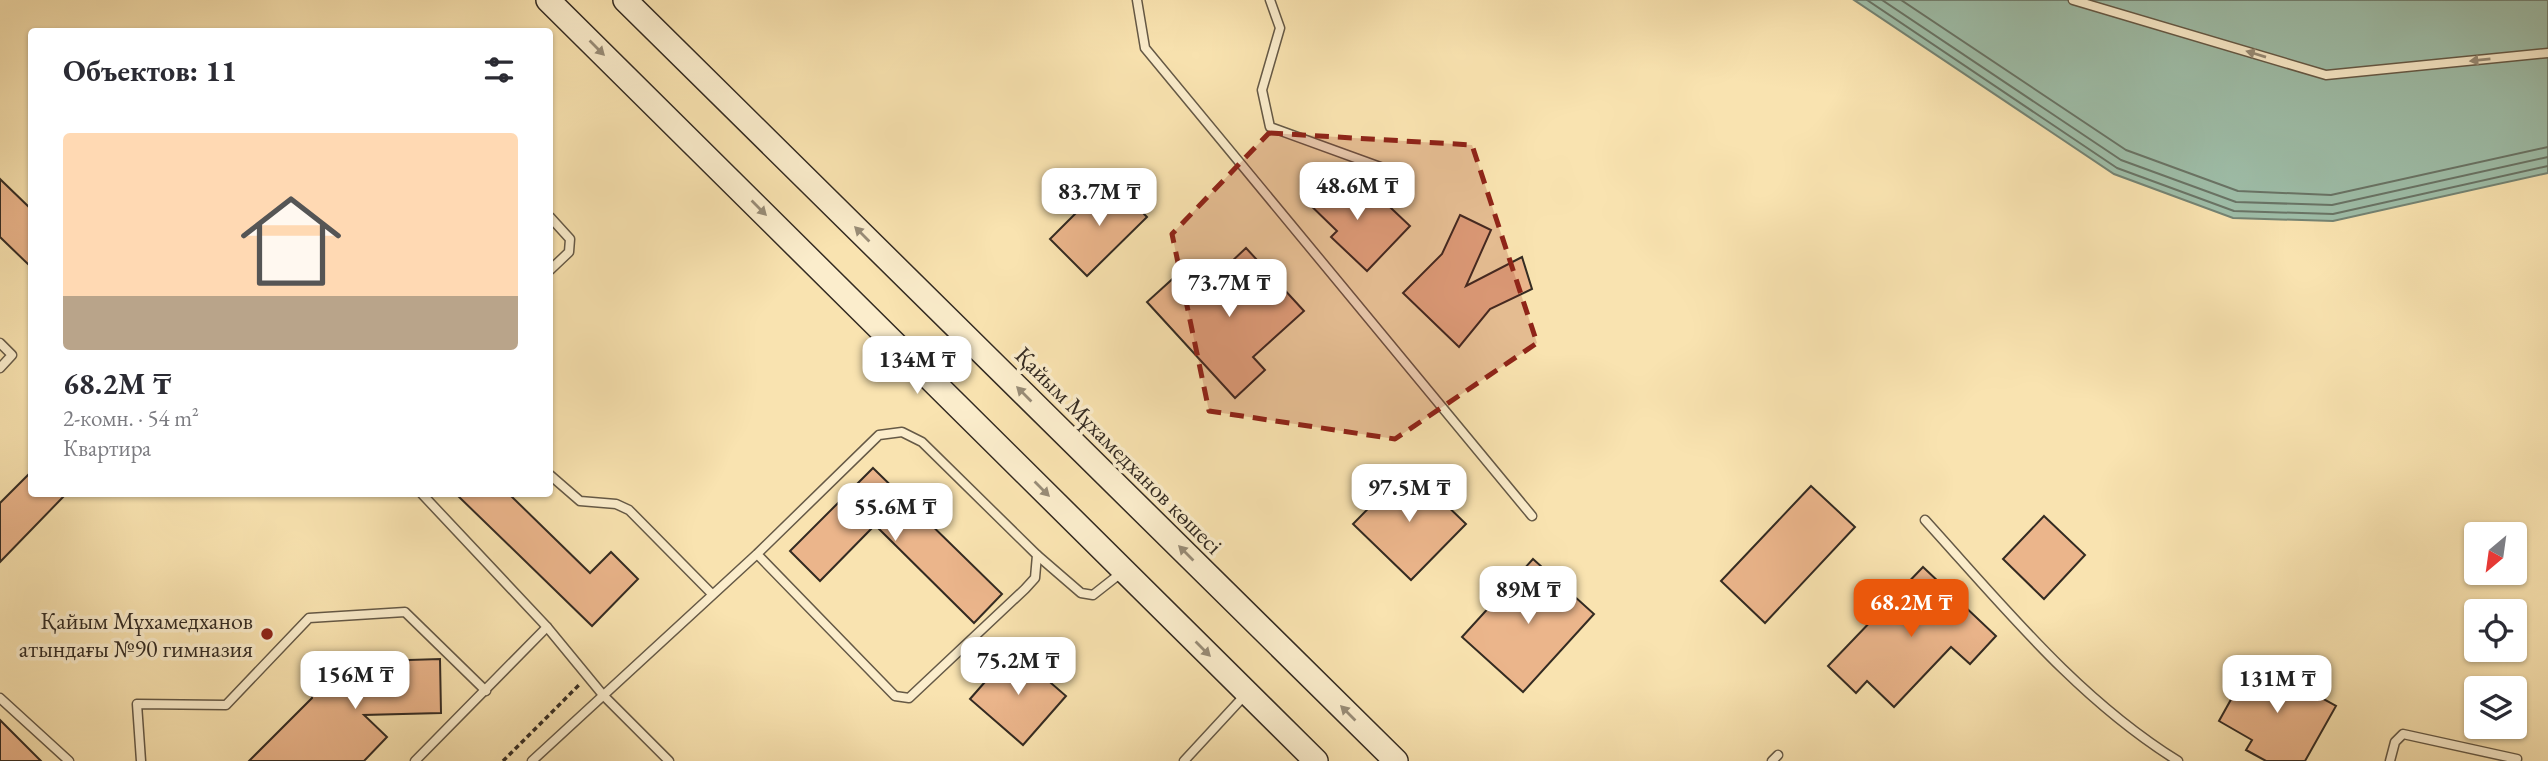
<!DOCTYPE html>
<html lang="ru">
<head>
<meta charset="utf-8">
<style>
	:root { --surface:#fff; --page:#f2f2f3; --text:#2b2b33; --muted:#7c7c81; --accent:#ea580c }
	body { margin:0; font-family:"EB Garamond",serif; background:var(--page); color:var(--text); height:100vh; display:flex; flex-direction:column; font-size:26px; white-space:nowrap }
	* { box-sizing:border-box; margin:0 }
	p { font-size:23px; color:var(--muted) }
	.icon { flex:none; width:38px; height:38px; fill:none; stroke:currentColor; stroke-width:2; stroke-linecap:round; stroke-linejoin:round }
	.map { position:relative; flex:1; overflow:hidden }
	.panel { position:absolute; left:28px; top:28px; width:525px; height:469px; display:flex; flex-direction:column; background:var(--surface); border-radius:7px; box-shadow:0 2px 5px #0004 }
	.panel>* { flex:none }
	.needle { width:46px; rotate:209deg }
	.fabs { position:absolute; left:2464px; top:522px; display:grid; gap:14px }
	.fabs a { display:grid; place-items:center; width:63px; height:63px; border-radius:7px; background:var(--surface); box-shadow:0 2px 5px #0004; font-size:35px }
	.price { position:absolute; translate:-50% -60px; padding:0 16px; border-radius:14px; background:#fff; color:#222; font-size:23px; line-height:46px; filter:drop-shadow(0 2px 4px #0008) }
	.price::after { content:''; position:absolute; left:50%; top:42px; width:21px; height:16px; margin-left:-10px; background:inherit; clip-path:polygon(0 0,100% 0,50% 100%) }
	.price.on { background:var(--accent); color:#fff }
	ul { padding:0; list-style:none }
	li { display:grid; align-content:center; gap:14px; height:371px; padding:0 35px }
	li span { display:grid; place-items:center; height:217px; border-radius:7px; color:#555 }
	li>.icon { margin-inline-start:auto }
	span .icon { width:126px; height:126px; fill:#fffc; stroke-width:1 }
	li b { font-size:30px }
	h2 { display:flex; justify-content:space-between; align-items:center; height:84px; padding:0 35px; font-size:30px }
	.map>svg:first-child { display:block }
	.water { fill:#9ebea9; stroke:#748373; stroke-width:2 }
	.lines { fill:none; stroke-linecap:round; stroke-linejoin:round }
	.shore { stroke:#697466; stroke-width:2 }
	.building { fill:#ebb58b; stroke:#342b22; stroke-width:2 }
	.service-casing { stroke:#655946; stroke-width:11 }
	.secondary-casing { stroke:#342b22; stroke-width:26 }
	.path { stroke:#342b22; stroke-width:3.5; stroke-dasharray:5 3.5; stroke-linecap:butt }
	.service { stroke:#fbedcc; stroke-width:8 }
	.secondary { stroke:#fbedcc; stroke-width:23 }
	.oneway { fill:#988c77 }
	.marked { fill:#8f2418; fill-opacity:0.2; stroke:#8f2418; stroke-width:5; stroke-dasharray:14 9; stroke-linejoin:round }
	.poi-dot { fill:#8f2418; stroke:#fbedcc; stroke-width:2.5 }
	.labels { text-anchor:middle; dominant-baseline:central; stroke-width:7; stroke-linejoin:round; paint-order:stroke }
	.street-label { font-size:24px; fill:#342b22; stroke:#fbedcc }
	.poi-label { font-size:24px; fill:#342b22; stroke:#fbedcc; text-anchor:end }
</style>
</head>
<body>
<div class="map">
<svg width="2548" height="761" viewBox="0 0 2548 761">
	<rect width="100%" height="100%" fill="#f9e3b0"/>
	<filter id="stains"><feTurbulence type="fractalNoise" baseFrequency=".00286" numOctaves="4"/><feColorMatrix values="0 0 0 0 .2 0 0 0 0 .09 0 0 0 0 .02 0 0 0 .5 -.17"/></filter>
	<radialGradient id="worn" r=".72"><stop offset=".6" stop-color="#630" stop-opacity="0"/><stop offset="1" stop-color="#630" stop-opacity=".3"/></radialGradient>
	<!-- water -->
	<path class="water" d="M1854,0H2548V173L2333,221L2233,218L2114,174Z"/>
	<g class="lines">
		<!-- shore -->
		<g class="shore">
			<path d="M1867,0L2117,168L2234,211L2333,214L2548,166"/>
			<path d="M1882,0L2121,160L2236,202L2332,205L2548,157"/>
			<path d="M1901,0L2126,150L2238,191L2331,195L2548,147"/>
		</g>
	</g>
	<!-- building -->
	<g class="building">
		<path d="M1323,174L1358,209L1374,192L1410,226L1367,271L1331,237L1337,231L1301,196Z"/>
		<path d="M0,179L32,210V268L0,237Z"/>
		<path d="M1110,179L1147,217L1087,276L1050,239Z"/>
		<path d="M1460,215L1491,230L1466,286L1522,257L1532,289L1490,309L1459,347L1403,293L1442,254Z"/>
		<path d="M1246,248L1304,311L1253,357L1265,370L1235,398L1147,302L1178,274L1197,294Z"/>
		<path d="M873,468L1002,594L974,623L875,525L820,581L790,551Z"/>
		<path d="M1408,468L1466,524L1411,580L1353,524Z"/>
		<path d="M32,471V494H66L0,562V503Z"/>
		<path d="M1811,486L1855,527L1765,623L1721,581Z"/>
		<path d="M456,494H509L590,573L611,552L638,579L592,626Z"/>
		<path d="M2044,516L2085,555L2044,599L2003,559Z"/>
		<path d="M1533,559L1594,614L1523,692L1462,637Z"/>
		<path d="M1923,567L1996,636L1970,664L1951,647L1894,707L1867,681L1856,693L1828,666Z"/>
		<path d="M1013,650L1066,696L1023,745L970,699Z"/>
		<path d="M440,659L441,713L364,715L387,737L364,761H249L312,698L311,681H347L346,662Z"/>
		<path d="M2253,660L2336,706L2305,761H2266L2246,750L2252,740L2219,721Z"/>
		<path d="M0,720L41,761H0Z"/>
	</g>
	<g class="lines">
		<!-- service casing -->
		<g class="service-casing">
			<g id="service">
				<path d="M1137,0L1145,48L1532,516"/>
				<path d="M1270,0L1280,28L1262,90L1270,127L1394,172"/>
				<path d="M2073,0L2326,75L2548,53"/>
				<path d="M550,217L570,239L569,252L550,270"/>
				<path d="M0,343L12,355L0,368"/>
				<path d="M550,475L580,501L616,504L629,510L712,594"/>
				<path d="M422,494L547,627L603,695L669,761"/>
				<path d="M1925,520C2004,607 2078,699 2178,761"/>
				<path d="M1037,555L1081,593L1093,595L1121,573"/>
				<path d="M0,698L69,761"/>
				<path d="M141,761L137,704L226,705L309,618L405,612L486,691"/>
				<path d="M415,761L547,627"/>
				<path d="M532,761L757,554L879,435L902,432L922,442L1037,555L1035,578L1025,589L909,698L895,696L757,554"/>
				<path d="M1184,761L1245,695"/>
				<path d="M1772,761L1778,755"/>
				<path d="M2390,761L2395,742L2403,734L2517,759"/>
			</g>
		</g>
		<!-- secondary casing -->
		<g class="secondary-casing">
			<g id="secondary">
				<path d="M548,0L1316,761"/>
				<path d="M625,0L1396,761"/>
			</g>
		</g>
		<!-- path -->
		<path class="path" d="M503,761L579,685"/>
		<!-- service -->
		<use href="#service" class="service"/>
		<!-- secondary -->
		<use href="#secondary" class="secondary"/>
	</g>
	<!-- one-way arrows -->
	<defs><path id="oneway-solid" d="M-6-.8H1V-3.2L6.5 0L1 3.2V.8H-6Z" transform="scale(1.75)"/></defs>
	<g class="oneway">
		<use href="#oneway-solid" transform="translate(597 48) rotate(45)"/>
		<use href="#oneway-solid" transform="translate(2256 54) rotate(-163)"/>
		<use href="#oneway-solid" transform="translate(2480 60) rotate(174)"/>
		<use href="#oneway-solid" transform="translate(759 208) rotate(45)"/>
		<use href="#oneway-solid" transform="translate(862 234) rotate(-135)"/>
		<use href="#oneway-solid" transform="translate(1024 394) rotate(-135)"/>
		<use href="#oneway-solid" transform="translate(1042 489) rotate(45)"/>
		<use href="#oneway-solid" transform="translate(1186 553) rotate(-135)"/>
		<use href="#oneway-solid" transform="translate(1203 649) rotate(45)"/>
		<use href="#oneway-solid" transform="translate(1348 713) rotate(-135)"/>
	</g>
	<!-- marked area -->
	<path class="marked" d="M1269,133L1472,145L1537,343L1395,439L1209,411L1172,234Z"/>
	<!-- markers -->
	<circle class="poi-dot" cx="267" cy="634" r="7"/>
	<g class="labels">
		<!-- street labels -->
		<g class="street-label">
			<text transform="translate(1119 450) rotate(45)">Қайым Мұхамедханов көшесі</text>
		</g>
		<!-- poi labels -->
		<g class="poi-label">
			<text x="253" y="620">Қайым Мұхамедханов<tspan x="253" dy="28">атындағы №90 гимназия</tspan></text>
		</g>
	</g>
	<rect width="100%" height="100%" filter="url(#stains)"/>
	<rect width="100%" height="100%" fill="url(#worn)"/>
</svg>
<div class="fabs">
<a><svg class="needle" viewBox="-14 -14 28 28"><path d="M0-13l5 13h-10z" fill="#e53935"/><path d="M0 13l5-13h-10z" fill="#7c7c81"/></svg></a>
<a><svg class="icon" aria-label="locate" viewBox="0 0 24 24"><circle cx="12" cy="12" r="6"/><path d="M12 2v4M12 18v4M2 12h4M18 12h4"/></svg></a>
<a><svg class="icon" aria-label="layers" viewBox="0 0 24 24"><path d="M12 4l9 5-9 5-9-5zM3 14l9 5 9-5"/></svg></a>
</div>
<b class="price" style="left:1357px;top:222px">48.6M ₸</b>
<b class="price" style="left:1099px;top:228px">83.7M ₸</b>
<b class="price" style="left:1229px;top:319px">73.7M ₸</b>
<b class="price" style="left:917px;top:396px">134M ₸</b>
<b class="price" style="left:1409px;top:524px">97.5M ₸</b>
<b class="price" style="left:895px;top:543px">55.6M ₸</b>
<b class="price" style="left:1528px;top:626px">89M ₸</b>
<b class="price on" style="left:1911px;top:639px">68.2M ₸</b>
<b class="price" style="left:1018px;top:697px">75.2M ₸</b>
<b class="price" style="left:355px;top:711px">156M ₸</b>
<b class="price" style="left:2277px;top:715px">131M ₸</b>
<section class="panel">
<h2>Объектов: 11<svg class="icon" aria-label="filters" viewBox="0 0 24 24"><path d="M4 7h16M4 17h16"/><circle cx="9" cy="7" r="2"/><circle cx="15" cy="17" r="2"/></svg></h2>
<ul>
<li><span style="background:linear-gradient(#ffd9b3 75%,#b9a48a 0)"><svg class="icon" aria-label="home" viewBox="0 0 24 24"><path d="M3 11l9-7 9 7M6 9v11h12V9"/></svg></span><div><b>68.2M ₸</b><p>2-комн. · 54 m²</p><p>Квартира</p></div></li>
</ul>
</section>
</div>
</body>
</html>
